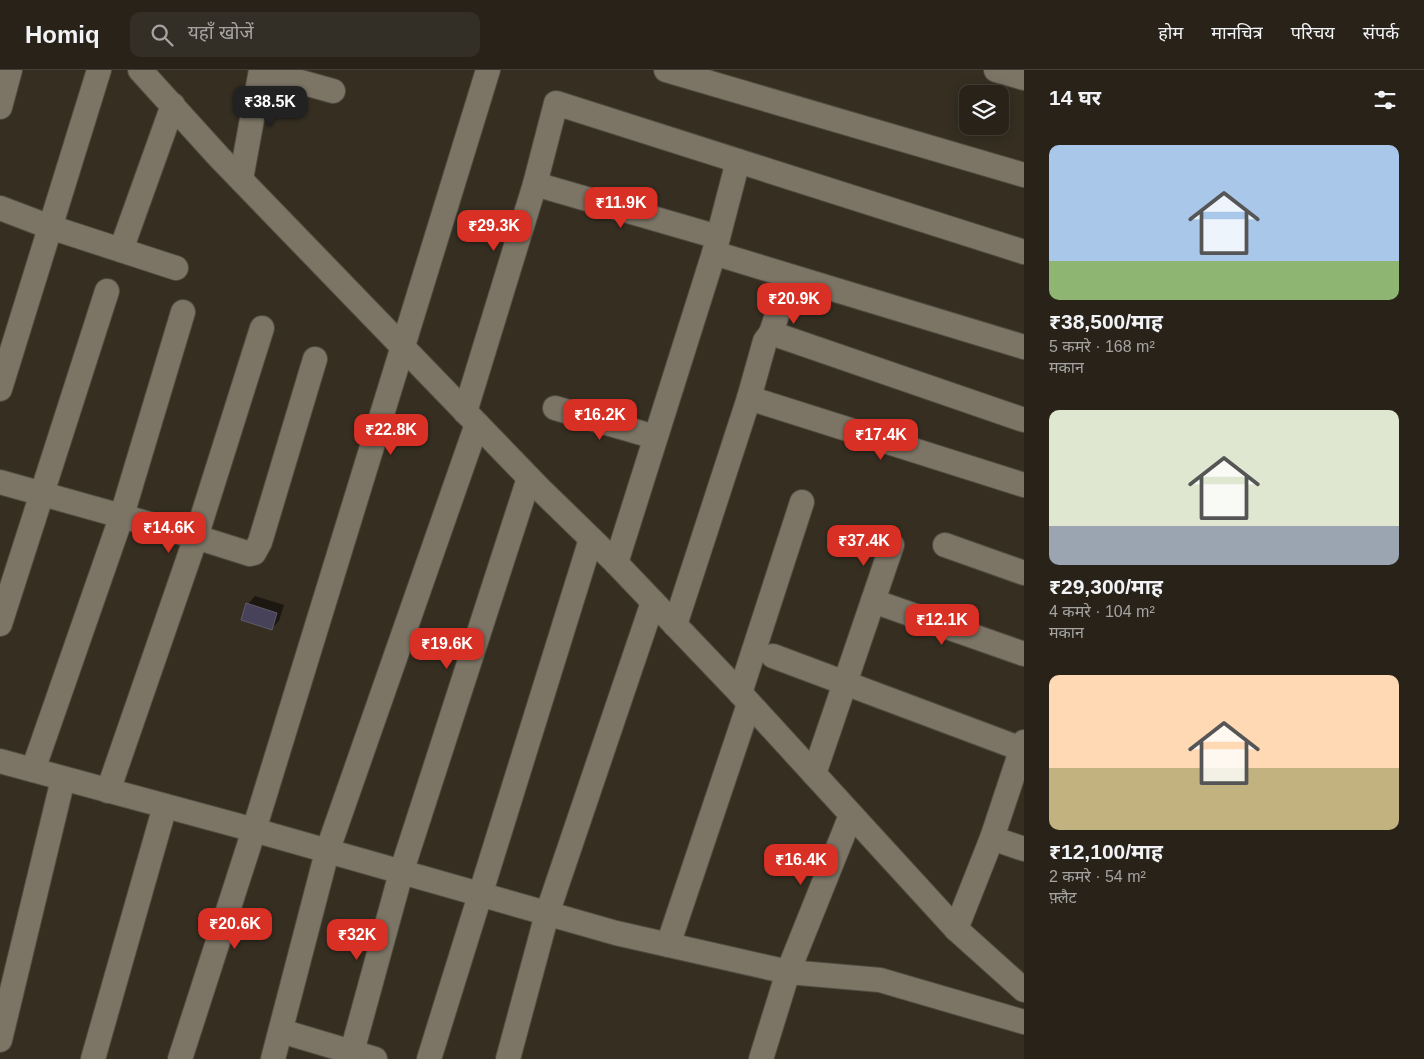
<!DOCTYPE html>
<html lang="hi">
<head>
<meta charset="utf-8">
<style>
	:root { --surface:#282219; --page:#342f26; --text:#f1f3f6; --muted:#a5a4a2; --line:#443f38; --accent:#d93025 }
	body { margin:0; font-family:Helvetica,"Noto Sans Devanagari",sans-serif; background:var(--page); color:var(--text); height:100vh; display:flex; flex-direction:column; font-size:19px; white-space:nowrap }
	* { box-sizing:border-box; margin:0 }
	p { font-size:16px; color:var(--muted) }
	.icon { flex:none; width:28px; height:28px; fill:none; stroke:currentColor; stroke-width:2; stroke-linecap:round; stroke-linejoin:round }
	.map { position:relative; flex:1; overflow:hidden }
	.drawer { display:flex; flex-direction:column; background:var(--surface); width:400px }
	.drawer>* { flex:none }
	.fabs { position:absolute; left:959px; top:15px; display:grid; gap:10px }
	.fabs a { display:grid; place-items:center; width:50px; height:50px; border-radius:10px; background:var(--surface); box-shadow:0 2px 12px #0003,0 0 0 1px var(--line); font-size:25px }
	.price { position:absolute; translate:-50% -42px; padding:0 11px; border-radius:10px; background:var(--accent); color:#fff; font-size:16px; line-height:32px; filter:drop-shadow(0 1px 2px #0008) }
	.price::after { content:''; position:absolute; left:50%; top:30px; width:15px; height:11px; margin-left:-8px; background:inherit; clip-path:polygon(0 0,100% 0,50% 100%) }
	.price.current { background:#222; color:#fff }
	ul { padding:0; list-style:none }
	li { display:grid; align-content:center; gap:10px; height:265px; padding:0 25px }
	li span { display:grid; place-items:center; height:155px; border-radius:10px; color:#555 }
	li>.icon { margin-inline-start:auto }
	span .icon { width:90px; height:90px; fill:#fffc; stroke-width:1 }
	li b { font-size:21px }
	h2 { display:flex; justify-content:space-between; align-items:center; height:60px; padding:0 25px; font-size:21px }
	header { display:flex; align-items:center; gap:30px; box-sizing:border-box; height:70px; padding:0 25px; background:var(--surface); border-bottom:1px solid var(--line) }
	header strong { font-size:24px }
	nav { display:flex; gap:28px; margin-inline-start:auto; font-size:18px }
	.search { width:350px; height:45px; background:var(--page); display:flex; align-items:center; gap:12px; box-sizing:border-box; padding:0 18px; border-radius:10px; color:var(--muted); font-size:19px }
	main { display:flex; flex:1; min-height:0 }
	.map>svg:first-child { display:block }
	.shadow { fill:#0007 }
	.building { fill:#474159; stroke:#5f5c6b }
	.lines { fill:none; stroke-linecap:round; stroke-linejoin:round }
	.street-casing { stroke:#514c41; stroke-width:26 }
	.street { stroke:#7c7566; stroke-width:24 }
</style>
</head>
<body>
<header>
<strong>Homiq</strong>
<div class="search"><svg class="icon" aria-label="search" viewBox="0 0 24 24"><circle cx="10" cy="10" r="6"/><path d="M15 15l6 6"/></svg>यहाँ खोजें</div>
<nav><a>होम</a><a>मानचित्र</a><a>परिचय</a><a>संपर्क</a></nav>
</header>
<main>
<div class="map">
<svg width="1024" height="989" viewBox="0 0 1024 989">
	<rect width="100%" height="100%" fill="#352e21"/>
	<!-- shadow -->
	<path class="shadow" d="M255,526L284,535L279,551L271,559L248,534Z"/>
	<!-- building -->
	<path class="building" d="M246,533L277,543L272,560L241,550Z"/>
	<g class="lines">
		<!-- street casing -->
		<g class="street-casing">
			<g id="street">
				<path d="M140,0L219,87L540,419L616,493L740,623L956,859L1024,920"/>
				<path d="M666,0L1024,105"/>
				<path d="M996,0L1024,8"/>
				<path d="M261,1L333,21"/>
				<path d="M0,37L10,0"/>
				<path d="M241,109L261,0"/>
				<path d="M535,114L718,167"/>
				<path d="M0,138L50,157L176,198"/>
				<path d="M121,180L173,35"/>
				<path d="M714,183L1024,277"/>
				<path d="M771,263L780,236"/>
				<path d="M0,319L99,0"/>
				<path d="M749,328L1024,415"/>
				<path d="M555,338L655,367"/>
				<path d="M465,342L535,114L556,33L1024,182"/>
				<path d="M0,412L196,467L250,484L254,483L260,472L315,289"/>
				<path d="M945,475L1024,503"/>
				<path d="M616,493L714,183L738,91"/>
				<path d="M873,531L1024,584"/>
				<path d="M0,554L107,221"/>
				<path d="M675,555L749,328L765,271L771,263L1024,350"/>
				<path d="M773,586L1024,680"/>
				<path d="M740,623L802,432"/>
				<path d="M0,691L254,760L616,863L788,902L880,910L1024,952"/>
				<path d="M33,700L122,445L183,242"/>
				<path d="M814,704L892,475"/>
				<path d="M108,721L196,467L262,258"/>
				<path d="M992,768L1024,779"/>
				<path d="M956,859L992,768L1024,672"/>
				<path d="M668,875L749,634"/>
				<path d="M281,961L375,989"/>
				<path d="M0,970L63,709"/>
				<path d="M93,989L165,736"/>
				<path d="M180,989L254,760L488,0"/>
				<path d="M273,989L327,782L477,354"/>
				<path d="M350,989L401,803L529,408"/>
				<path d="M429,989L591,469"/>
				<path d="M508,989L547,844L653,532"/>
				<path d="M761,989L788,902L851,745"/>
			</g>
		</g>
		<!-- street -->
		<use href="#street" class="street"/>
	</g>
</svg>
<div class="fabs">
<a><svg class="icon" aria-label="layers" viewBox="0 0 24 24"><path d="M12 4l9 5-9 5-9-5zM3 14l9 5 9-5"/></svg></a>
</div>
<b class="price current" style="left:270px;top:58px">₹38.5K</b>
<b class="price" style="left:621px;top:159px">₹11.9K</b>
<b class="price" style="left:494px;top:182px">₹29.3K</b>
<b class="price" style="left:794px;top:255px">₹20.9K</b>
<b class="price" style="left:600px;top:371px">₹16.2K</b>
<b class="price" style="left:391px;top:386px">₹22.8K</b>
<b class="price" style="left:881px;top:391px">₹17.4K</b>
<b class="price" style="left:169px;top:484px">₹14.6K</b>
<b class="price" style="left:864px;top:497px">₹37.4K</b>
<b class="price" style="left:942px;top:576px">₹12.1K</b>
<b class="price" style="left:447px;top:600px">₹19.6K</b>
<b class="price" style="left:801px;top:816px">₹16.4K</b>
<b class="price" style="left:235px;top:880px">₹20.6K</b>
<b class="price" style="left:357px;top:891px">₹32K</b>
</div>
<section class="drawer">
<h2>14 घर<svg class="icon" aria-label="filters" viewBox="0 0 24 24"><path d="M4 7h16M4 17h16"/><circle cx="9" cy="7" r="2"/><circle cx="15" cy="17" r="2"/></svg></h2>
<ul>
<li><span style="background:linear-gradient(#a9c7e8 75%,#8fb573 0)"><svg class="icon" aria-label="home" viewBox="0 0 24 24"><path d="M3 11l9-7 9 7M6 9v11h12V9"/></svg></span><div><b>₹38,500/माह</b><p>5 कमरे · 168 m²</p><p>मकान</p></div></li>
<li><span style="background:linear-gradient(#dfe7d0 75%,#9aa5b1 0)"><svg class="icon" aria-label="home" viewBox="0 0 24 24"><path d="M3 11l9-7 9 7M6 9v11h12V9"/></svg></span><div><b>₹29,300/माह</b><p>4 कमरे · 104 m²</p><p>मकान</p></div></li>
<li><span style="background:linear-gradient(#ffd9b3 60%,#c2b280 0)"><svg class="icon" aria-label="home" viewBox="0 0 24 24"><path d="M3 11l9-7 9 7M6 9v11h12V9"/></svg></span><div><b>₹12,100/माह</b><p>2 कमरे · 54 m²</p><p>फ़्लैट</p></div></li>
</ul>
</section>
</main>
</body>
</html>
